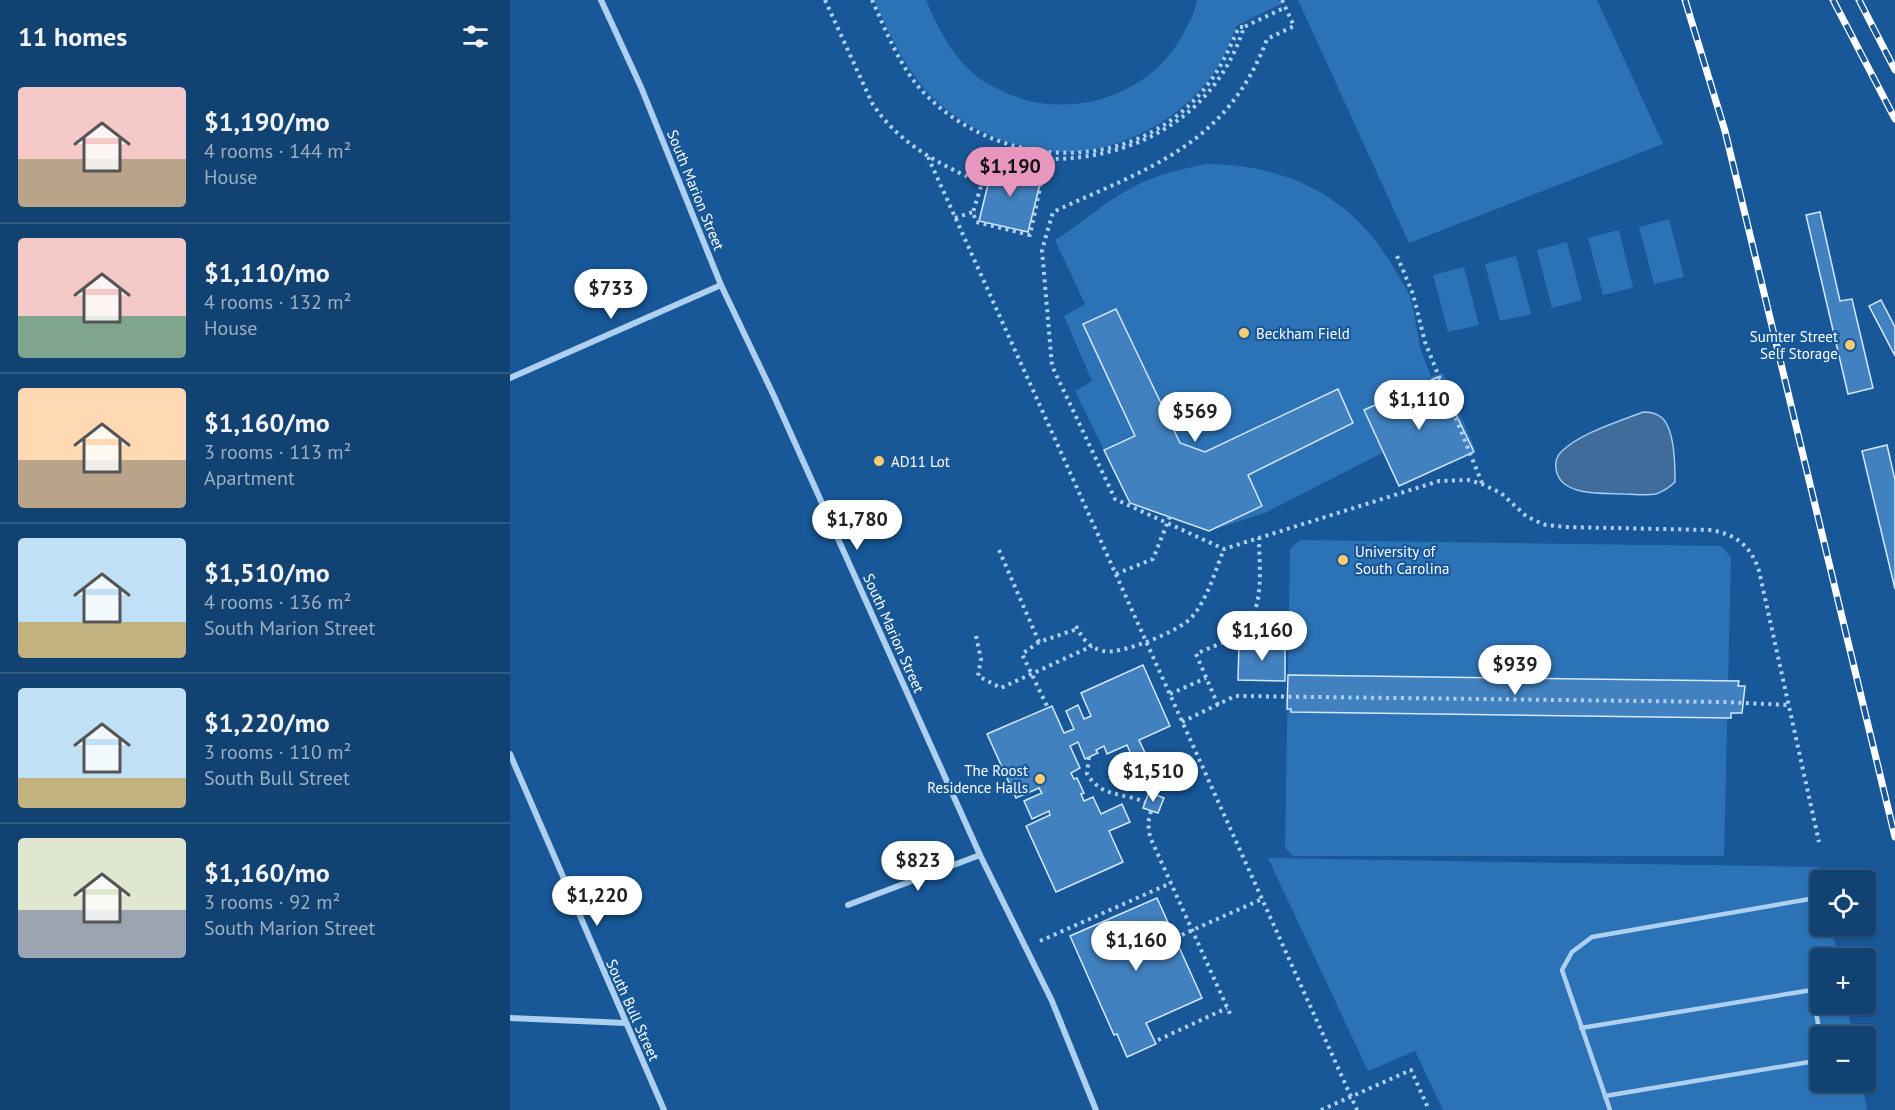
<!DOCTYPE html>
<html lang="en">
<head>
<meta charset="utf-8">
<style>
	:root { --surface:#124272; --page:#1f4d7a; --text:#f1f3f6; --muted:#9cb0c4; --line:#315b84; --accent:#e797bd }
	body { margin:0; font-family:"PT Sans",sans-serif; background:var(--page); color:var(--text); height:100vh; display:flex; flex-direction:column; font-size:22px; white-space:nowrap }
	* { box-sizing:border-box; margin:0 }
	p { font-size:20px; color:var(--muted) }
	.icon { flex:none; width:33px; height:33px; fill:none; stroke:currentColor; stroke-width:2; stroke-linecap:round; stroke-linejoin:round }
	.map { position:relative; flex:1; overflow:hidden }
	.panel { display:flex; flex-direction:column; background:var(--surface); width:510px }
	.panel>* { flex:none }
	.tools { position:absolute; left:1300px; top:870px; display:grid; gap:12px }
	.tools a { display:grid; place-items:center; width:66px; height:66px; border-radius:6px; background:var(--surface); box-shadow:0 2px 4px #0004,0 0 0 2px var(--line); font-size:30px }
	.price { position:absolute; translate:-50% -51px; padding:0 14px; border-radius:21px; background:#fff; color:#222; font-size:20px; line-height:39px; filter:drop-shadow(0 2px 3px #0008) }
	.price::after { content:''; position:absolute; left:50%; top:36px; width:18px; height:14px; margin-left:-9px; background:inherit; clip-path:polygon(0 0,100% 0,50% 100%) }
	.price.current { background:var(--accent); color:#111 }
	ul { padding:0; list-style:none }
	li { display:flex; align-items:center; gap:18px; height:150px; padding:0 18px }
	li+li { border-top:2px solid var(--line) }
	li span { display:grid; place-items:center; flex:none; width:168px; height:120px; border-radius:6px; color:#555 }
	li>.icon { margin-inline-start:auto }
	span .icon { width:72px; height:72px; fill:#fffc; stroke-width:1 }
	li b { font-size:26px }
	h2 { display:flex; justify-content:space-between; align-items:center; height:72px; padding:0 18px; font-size:26px }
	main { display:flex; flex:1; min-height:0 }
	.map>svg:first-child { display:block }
	.green { fill:#2c72b6 }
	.water { fill:#3f6c9a; stroke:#9fcbf3; stroke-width:1.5 }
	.building { fill:#4181bf; stroke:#d4e8fc; stroke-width:1.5 }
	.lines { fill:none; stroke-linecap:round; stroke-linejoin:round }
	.path { stroke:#add0f1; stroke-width:4; stroke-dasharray:3 4.5; stroke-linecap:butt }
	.lane { stroke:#add0f1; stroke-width:4.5 }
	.street { stroke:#add0f1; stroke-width:6 }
	.rail-casing { stroke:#fff; stroke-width:7 }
	.rail { stroke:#185898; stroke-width:4.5; stroke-dasharray:14; stroke-linecap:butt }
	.poi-dot { fill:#ffcc6d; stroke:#185898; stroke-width:2 }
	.labels { text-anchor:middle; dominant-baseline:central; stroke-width:4.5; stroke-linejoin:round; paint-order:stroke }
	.street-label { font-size:15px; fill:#fff; stroke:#185898 }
	.poi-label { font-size:15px; fill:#fff; stroke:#185898; text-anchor:start }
</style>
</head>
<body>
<main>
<section class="panel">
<h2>11 homes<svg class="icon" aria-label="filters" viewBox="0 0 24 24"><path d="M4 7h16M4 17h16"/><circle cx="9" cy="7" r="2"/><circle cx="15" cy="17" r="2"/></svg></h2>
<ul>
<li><span style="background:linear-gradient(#f6c9c9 60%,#b9a48a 0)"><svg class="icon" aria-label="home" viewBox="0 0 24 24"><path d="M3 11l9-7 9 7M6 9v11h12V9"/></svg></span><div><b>$1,190/mo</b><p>4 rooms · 144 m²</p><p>House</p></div></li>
<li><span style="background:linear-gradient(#f6c9c9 65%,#7fa58c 0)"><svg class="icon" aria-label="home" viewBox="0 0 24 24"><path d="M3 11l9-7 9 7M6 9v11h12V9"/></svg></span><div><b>$1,110/mo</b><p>4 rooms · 132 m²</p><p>House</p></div></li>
<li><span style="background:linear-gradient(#ffd9b3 60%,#b9a48a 0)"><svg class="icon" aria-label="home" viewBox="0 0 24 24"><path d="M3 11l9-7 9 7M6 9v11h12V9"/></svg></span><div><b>$1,160/mo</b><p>3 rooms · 113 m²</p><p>Apartment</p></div></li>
<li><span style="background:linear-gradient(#bfe0f5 70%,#c2b280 0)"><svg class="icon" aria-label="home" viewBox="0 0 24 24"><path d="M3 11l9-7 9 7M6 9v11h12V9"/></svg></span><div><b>$1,510/mo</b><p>4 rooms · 136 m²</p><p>South Marion Street</p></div></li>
<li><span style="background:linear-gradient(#bfe0f5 75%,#c2b280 0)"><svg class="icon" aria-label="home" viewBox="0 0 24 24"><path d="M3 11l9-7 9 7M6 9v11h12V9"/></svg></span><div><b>$1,220/mo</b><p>3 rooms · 110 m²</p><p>South Bull Street</p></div></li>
<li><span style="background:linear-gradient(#dfe7d0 60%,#9aa5b1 0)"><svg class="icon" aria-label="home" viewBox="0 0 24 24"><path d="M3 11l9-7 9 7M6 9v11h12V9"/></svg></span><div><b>$1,160/mo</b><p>3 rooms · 92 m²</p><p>South Marion Street</p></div></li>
</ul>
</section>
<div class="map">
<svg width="1385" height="1110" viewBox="0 0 1385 1110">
	<rect width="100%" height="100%" fill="#185898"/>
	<!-- green -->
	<g class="green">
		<path d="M364,0H416C429,30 443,58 470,79C476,83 483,86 490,90C552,122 635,100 671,38C677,27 685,13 687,0H769L771,4L726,26C722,37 718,49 712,59C703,77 687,95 671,108C645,130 607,147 572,151C518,158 448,129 413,87C391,61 378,30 364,0Z"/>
		<path d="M788,0H1087L1153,144L899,243Z"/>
		<path d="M697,164C779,165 844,197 885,270C890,278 895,286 899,294C905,311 906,330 910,347C913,357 918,367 921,377L933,373L965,449L892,483L876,451L755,513L699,531L620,503L565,391L582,381L554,316L575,304L545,240C569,225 590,206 614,192C638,177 670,169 697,164Z"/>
		<path d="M1159,219L1174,277L1144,284L1129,227Z"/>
		<path d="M1109,230L1123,288L1093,295L1078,238Z"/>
		<path d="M1057,242L1072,300L1042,308L1027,250Z"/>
		<path d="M1006,256L1021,314L990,321L975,264Z"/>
		<path d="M954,267L969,325L938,332L923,275Z"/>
		<path d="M790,540L1211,546L1221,557L1214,856H783L775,848L780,549Z"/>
		<path d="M758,858L1309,867L1312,880L1311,926H1321L1328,958H1311V1004H1336L1343,1036H1311V1082H1352L1357,1110H933L905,1051L858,1071Z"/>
	</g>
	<!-- water -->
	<path class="water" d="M1133,412C1140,412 1146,413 1151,417C1165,428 1165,466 1165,482C1159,488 1154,491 1146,494C1136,496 1124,494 1114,494C1093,493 1050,497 1046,469C1045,463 1046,457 1051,452C1070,433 1108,422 1133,412Z"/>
	<!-- building -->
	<g class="building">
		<path d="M483,164L532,176L518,232L469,221Z"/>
		<path d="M1310,212L1330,301L1342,299L1363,388L1338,394L1296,215Z"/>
		<path d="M1371,300L1385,327V356L1359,306Z"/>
		<path d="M606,309L670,443L695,452L828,389L843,423L738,475L752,506L699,531L620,503L594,450L625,436L573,324Z"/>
		<path d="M928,377L964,452L889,486L854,410Z"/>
		<path d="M1377,445L1385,480V589L1352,451Z"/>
		<path d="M729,643L775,644V681L728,680Z"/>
		<path d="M633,665L660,726L629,740L639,761L626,766L617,745L597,754L594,746L586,750L588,753L575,759L568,742L560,746L570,768L561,773L564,779L567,778L574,793L571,794L574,801L583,797L591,814L612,804L620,822L599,831L613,862L546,892L516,826L540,815L539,811L522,819L514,801L532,793L529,788L506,798L477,734L542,706L554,733L564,729L556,711L568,705L574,719L581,716L571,693Z"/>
		<path d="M778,675L1229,681L1228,686H1235L1232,713H1221V718L781,712V709H777Z"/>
		<path d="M639,792L654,798L648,813L633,808Z"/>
		<path d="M647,898L692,998L636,1023L646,1044L617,1057L607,1034L604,1035L560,936Z"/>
	</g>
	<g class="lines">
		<!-- path -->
		<g class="path">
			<path d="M315,0L362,103C388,143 428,164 472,183L463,212L466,222L520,235L536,159C626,160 706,116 734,27L776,7"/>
			<path d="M362,0C377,33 391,70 416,95C494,173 630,175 699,83C712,66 720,47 729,27H734"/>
			<path d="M772,0L784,26L757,39C717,146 638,168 543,212L532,250L542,366L605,499L714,549L929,481L958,480L972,484L991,493L1016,516L1026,521L1036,525L1055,527L1200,530C1226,534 1241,546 1249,571L1309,842"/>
			<path d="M418,157L847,1110"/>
			<path d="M508,167L511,149"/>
			<path d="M445,218L463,212"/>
			<path d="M887,256L903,294L915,342L972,483"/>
			<path d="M489,550L529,642L567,629"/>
			<path d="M606,574L643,559L661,514"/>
			<path d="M566,626C572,638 579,648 593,651C611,655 670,631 682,617C698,598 705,571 714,549"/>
			<path d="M466,636L471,659L468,676L491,688L582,646"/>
			<path d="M529,642L512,654L537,706"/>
			<path d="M660,694L696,678"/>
			<path d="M708,705L686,654C700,647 719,642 731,631C756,610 749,567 749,538"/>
			<path d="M672,722L725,696L1213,702L1279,705"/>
			<path d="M579,757L577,774C592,798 612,792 635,802"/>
			<path d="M641,811L638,823L640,837L721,1016"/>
			<path d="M665,938L752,899"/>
			<path d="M530,941L661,883"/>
			<path d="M648,1040L717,1008"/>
			<path d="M811,1110L901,1070L919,1110"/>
		</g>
		<!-- lane -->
		<g class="lane">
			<path d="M1302,990L1311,988"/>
			<path d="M1071,1028L1302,990L1311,1040"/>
			<path d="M1095,1096L1311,1060"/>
			<path d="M1100,1110L1052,970L1062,952L1082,937L1311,897"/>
		</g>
		<!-- street -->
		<g class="street">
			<path d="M91,0L131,87L211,285L263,394L470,855L542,1001L586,1110"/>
			<path d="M0,378L211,285"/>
			<path d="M0,754L154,1110"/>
			<path d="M338,905L470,855"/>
			<path d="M0,1018L115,1023"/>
		</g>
		<!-- rail casing -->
		<g class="rail-casing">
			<g id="rail">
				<path d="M1175,0L1215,131L1385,837"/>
				<path d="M1323,0L1385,119"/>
				<path d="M1349,0L1385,70"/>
			</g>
		</g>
		<!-- rail -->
		<use href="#rail" class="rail"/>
	</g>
	<!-- markers -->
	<g class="poi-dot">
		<circle cx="734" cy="333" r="6"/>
		<circle cx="1340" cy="345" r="6"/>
		<circle cx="369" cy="461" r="6"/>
		<circle cx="833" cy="560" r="6"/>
		<circle cx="530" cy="779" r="6"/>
	</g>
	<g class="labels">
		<!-- street labels -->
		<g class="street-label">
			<text transform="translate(186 190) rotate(68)">South Marion Street</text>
			<text transform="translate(384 633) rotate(66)">South Marion Street</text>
			<text transform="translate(123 1010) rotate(66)">South Bull Street</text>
		</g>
		<!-- poi labels -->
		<g class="poi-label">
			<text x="746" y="333">Beckham Field</text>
			<text x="1328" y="336" text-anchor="end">Sumter Street<tspan x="1328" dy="17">Self Storage</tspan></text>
			<text x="381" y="461">AD11 Lot</text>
			<text x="845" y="551">University of<tspan x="845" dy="17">South Carolina</tspan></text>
			<text x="518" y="770" text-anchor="end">The Roost<tspan x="518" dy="17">Residence Halls</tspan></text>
		</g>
	</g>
</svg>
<div class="tools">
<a><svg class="icon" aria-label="locate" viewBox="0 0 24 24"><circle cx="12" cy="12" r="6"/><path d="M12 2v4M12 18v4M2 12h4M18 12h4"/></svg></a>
<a>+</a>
<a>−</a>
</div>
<b class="price current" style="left:500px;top:198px">$1,190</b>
<b class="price" style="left:101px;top:320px">$733</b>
<b class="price" style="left:909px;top:431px">$1,110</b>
<b class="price" style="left:685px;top:443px">$569</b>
<b class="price" style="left:347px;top:551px">$1,780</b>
<b class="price" style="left:752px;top:662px">$1,160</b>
<b class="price" style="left:1005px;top:696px">$939</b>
<b class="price" style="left:643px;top:803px">$1,510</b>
<b class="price" style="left:408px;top:892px">$823</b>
<b class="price" style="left:87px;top:927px">$1,220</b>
<b class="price" style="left:626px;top:972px">$1,160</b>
</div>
</main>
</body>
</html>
